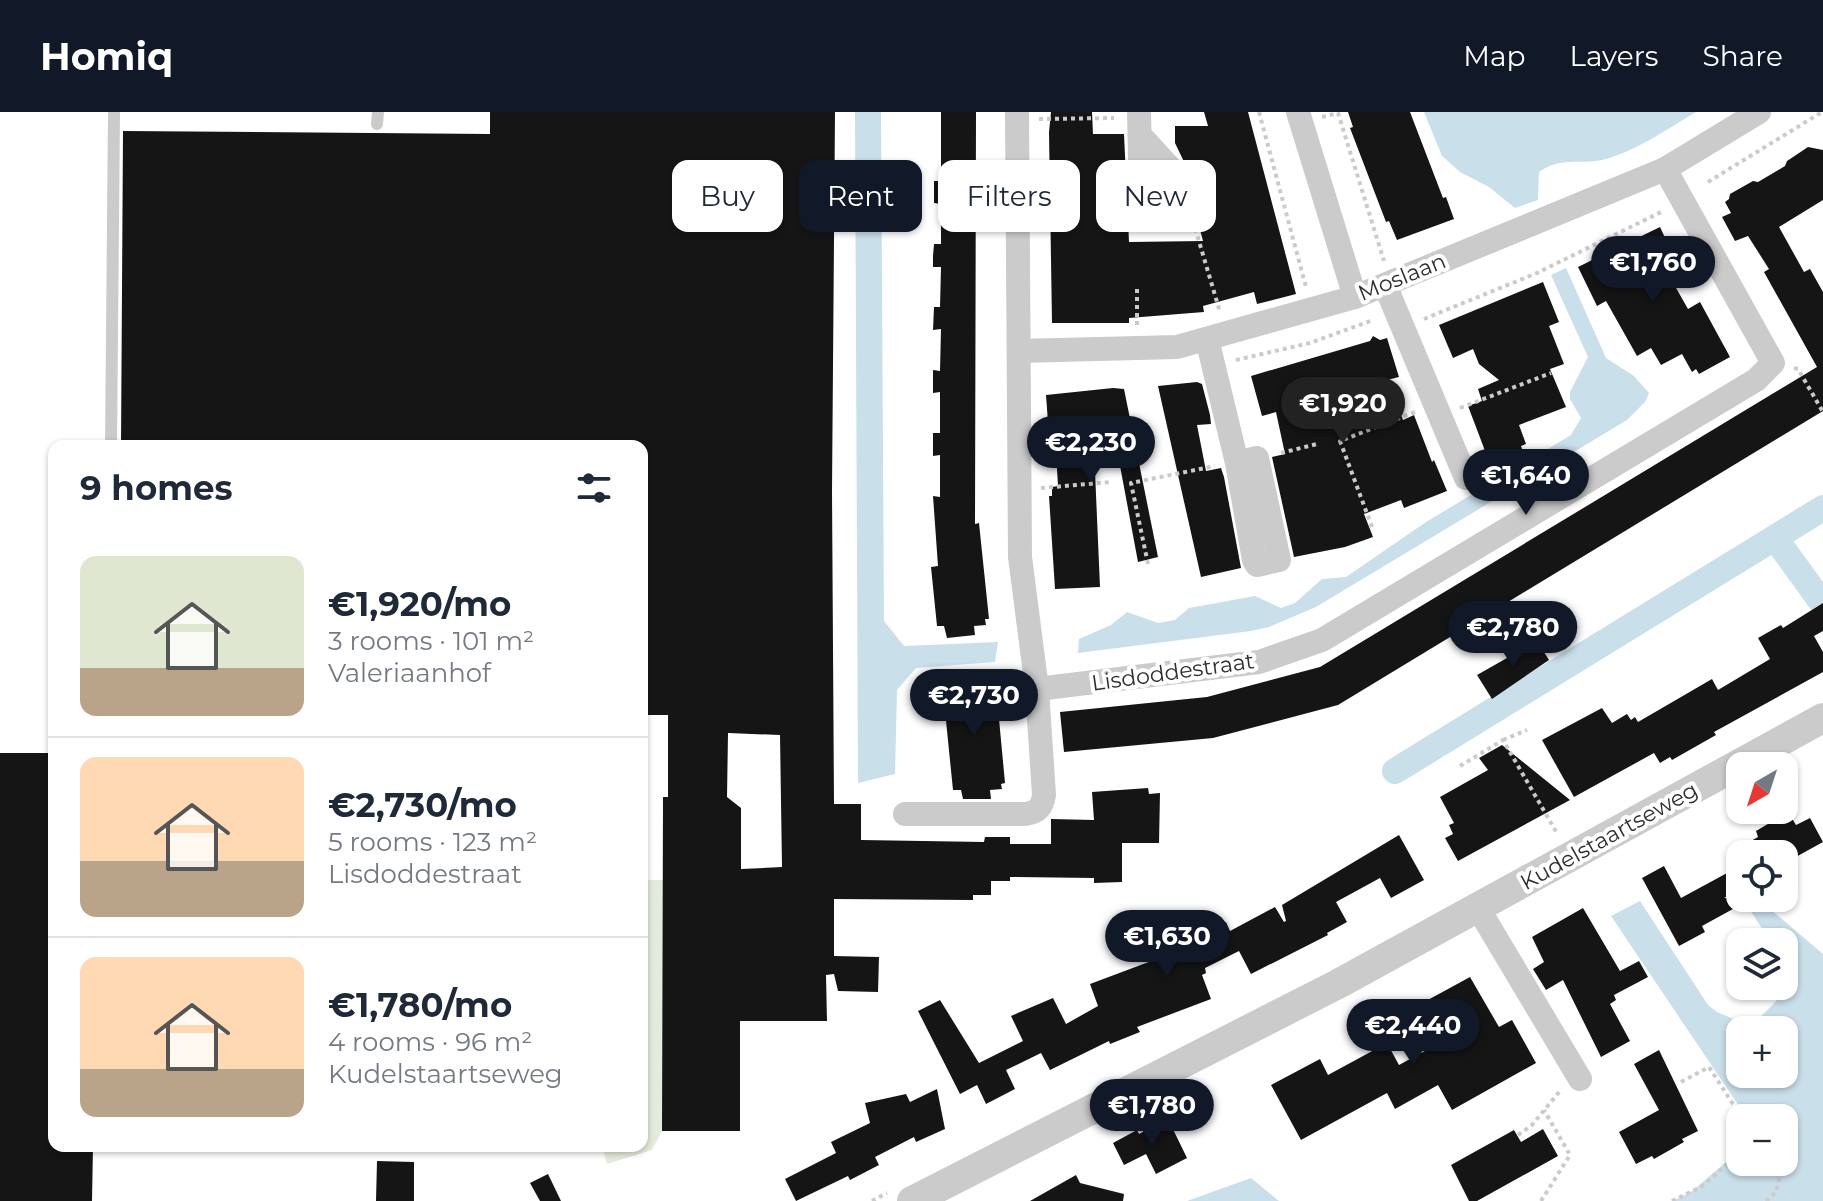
<!DOCTYPE html>
<html lang="en">
<head>
<meta charset="utf-8">
<style>
	:root { --surface:#fff; --page:#f6f6f7; --text:#1f2937; --muted:#747a83; --line:#e0e1e3; --accent:#111827 }
	body { margin:0; font-family:Montserrat,sans-serif; background:var(--page); color:var(--text); height:100vh; display:flex; flex-direction:column; font-size:30px; white-space:nowrap }
	* { box-sizing:border-box; margin:0 }
	p { font-size:26px; color:var(--muted) }
	.icon { flex:none; width:44px; height:44px; fill:none; stroke:currentColor; stroke-width:2; stroke-linecap:round; stroke-linejoin:round }
	.map { position:relative; flex:1; overflow:hidden }
	.sheet { position:absolute; left:48px; top:328px; width:600px; height:712px; display:flex; flex-direction:column; background:var(--surface); border-radius:16px; box-shadow:0 2px 6px #0004 }
	.sheet>* { flex:none }
	.banner { position:absolute; left:672px; top:48px; width:760px; height:72px; display:flex; gap:16px }
	.needle { width:52px; rotate:219deg }
	.buttons { position:absolute; left:1726px; top:640px; display:grid; gap:16px }
	.buttons a { display:grid; place-items:center; width:72px; height:72px; border-radius:16px; background:var(--surface); box-shadow:0 2px 6px #0004; font-size:40px }
	.price { position:absolute; translate:-50% -68px; padding:0 18px; border-radius:28px; background:var(--accent); color:#fff; font-size:26px; line-height:52px; filter:drop-shadow(0 2px 4px #0008) }
	.price::after { content:''; position:absolute; left:50%; top:48px; width:24px; height:18px; margin-left:-12px; background:inherit; clip-path:polygon(0 0,100% 0,50% 100%) }
	.price.active { background:#222; color:#fff }
	ul { padding:0; list-style:none }
	li { display:flex; align-items:center; gap:24px; height:200px; padding:0 32px }
	li+li { border-top:2px solid var(--line) }
	li span { display:grid; place-items:center; flex:none; width:224px; height:160px; border-radius:16px; color:#555 }
	li>.icon { margin-inline-start:auto }
	span .icon { width:96px; height:96px; fill:#fffc; stroke-width:1 }
	li b { font-size:34px }
	h2 { display:flex; justify-content:space-between; align-items:center; height:96px; padding:0 32px; font-size:34px }
	.tag { padding:0 28px; border-radius:16px; background:var(--surface); box-shadow:0 2px 6px #0004; font-size:28px; line-height:72px }
	.tag.active { background:var(--accent); color:#fff }
	header { display:flex; align-items:center; gap:48px; box-sizing:border-box; height:112px; padding:0 40px; background:var(--accent); color:#fff }
	header strong { font-size:38px }
	nav { display:flex; gap:44px; margin-inline-start:auto; font-size:28px }
	.map>svg:first-child { display:block }
	.green { fill:#e5ebdc }
	.water { fill:#c9dfea; fill-rule:evenodd }
	.lines { fill:none; stroke-linecap:round; stroke-linejoin:round }
	.canal { stroke:#c9dfea; stroke-width:26 }
	.building { fill:#151515; fill-rule:evenodd }
	.path { stroke:#cbcbcb; stroke-width:4; stroke-dasharray:4 4; stroke-linecap:butt }
	.service { stroke:#cbcbcb; stroke-width:12 }
	.minor { stroke:#cbcbcb; stroke-width:24 }
	.tertiary { stroke:#cbcbcb; stroke-width:30 }
	.labels { text-anchor:middle; dominant-baseline:central; stroke-width:8; stroke-linejoin:round; paint-order:stroke }
	.street-label { font-size:22px; fill:#2e2e2e; stroke:#fff }
</style>
</head>
<body>
<header>
<strong>Homiq</strong>
<nav><a>Map</a><a>Layers</a><a>Share</a></nav>
</header>
<div class="map">
<svg width="1823" height="1089" viewBox="0 0 1823 1089">
	<rect width="100%" height="100%" fill="#fff"/>
	<!-- green -->
	<path class="green" d="M642,768H663L662,1019L652,1038L607,1052L602,1034H642Z"/>
	<!-- water -->
	<g class="water">
		<path d="M855,0H881L884,509L904,534L998,530L995,550L916,556L897,578L895,662L858,671Z"/>
		<path d="M1424,0H1696C1669,16 1636,39 1606,47C1581,54 1563,43 1539,60L1538,88L1515,96L1489,75L1460,60L1442,44Z"/>
		<path d="M1566,156L1606,246L1634,264L1649,281L1645,290L1627,308L1316,495L1269,515L1251,519L1078,541L1079,527L1111,513L1127,500L1158,511L1175,508L1189,496L1255,484L1281,496L1295,491L1322,467L1346,465L1426,410L1571,323L1581,306L1570,287V280L1588,245L1551,163Z"/>
		<path d="M1742,786H1757L1823,842V1089H1672L1691,1080L1740,1038V1050H1784V1006H1747L1611,804L1640,789L1708,893L1717,900L1750,914C1791,877 1784,883 1784,830H1771ZM1740,918H1784V962H1740Z"/>
		<path d="M1251,1066L1279,1089H1187Z"/>
	</g>
	<g class="lines">
		<!-- canal -->
		<g class="canal">
			<path d="M1775,426L1823,492"/>
			<path d="M1395,659L1823,396"/>
		</g>
	</g>
	<!-- building -->
	<g class="building">
		<path d="M490,0H835L832,379L834,692H861V728L984,730L985,725H1010V732H1051V707L1094,708L1092,680L1148,676L1149,682L1160,681L1159,731H1122V770L1094,771V766L1010,765V769H991V783H973V788L834,787V844L879,845L878,880L838,879L834,862L826,863L827,909H740V1019H662L663,685H668V603H642V334H121L123,19L490,22ZM728,621L780,623L782,755L741,757V696L727,685Z"/>
		<path d="M941,0H976L975,412L979,411L989,507H985L986,513L974,514L975,523L947,526L944,514H937L931,455L938,454L933,384L940,385V343L933,344V321H940V280L933,281V258L940,259L941,217L933,218L934,195H940L941,155H933V144L934,132H941V92L934,91V69H941Z"/>
		<path d="M1051,0H1092L1093,22H1124L1129,130L1203,129L1191,84L1187,56L1175,31V14H1208L1204,0H1248L1296,182L1257,192L1254,180L1203,194L1204,200L1129,206V211H1052L1049,20Z"/>
		<path d="M1348,0H1410L1443,86L1446,85L1454,107L1397,128L1389,109L1386,110L1350,16L1353,15Z"/>
		<path d="M1808,35L1823,38V88L1779,115L1804,160L1810,157L1823,180V299L1338,593L1213,626L1064,640L1060,600L1207,585L1320,555L1817,255L1764,160L1769,157L1748,124L1735,129L1722,105L1731,101L1725,90L1729,87L1730,82L1753,69L1758,70L1785,54L1787,49Z"/>
		<path d="M1660,115L1675,147L1663,153L1688,197L1700,190L1730,245L1699,262L1696,257L1692,260L1682,242L1661,253L1651,236L1637,244L1606,189L1597,194L1578,155Z"/>
		<path d="M1543,170L1559,210L1549,214L1564,252L1550,257L1566,295L1519,313L1526,332L1521,334L1523,340L1490,352L1468,294L1482,289L1478,277L1499,268L1479,252L1473,237L1453,246L1439,213Z"/>
		<path d="M1373,224L1380,228L1387,226L1399,265L1387,268L1403,308L1414,303L1432,350L1434,348L1447,379L1404,396L1401,388L1364,402L1373,425L1345,435L1294,445L1272,345L1285,342L1276,300L1262,304L1251,264L1370,229Z"/>
		<path d="M1197,270L1202,272L1210,303L1211,312L1197,313L1206,359L1221,356L1224,365L1241,456L1201,465L1158,274Z"/>
		<path d="M1113,276L1124,277L1158,445L1138,450L1112,311L1093,313L1100,475L1055,477L1049,384H1052V375L1058,374L1055,323L1049,324L1046,283Z"/>
		<path d="M1823,491V519L1814,524L1823,540V560L1714,620L1716,623L1672,648L1670,645L1660,651L1654,641L1574,685L1542,628L1602,596L1612,611L1627,602L1631,608L1635,605L1638,610L1712,567L1718,578L1770,547L1758,526L1781,513L1783,516Z"/>
		<path d="M1537,529L1549,548L1492,587L1477,563Z"/>
		<path d="M978,562L979,572L991,570L992,576L996,575L1005,671L1001,672L1002,677L990,678L991,687H963L961,678H953L943,579L951,578V565Z"/>
		<path d="M1502,633L1570,688L1458,749L1445,726L1453,722L1449,713L1454,711L1440,685L1488,658L1479,646Z"/>
		<path d="M0,641H54V1034H93L92,1089H0Z"/>
		<path d="M1788,700L1796,713L1810,706L1823,730L1794,746L1791,742H1728L1758,725L1756,719Z"/>
		<path d="M1399,723L1424,768L1391,786L1380,766L1336,790L1347,810L1327,821L1328,823L1251,862L1239,839L1205,856L1206,861L1202,863L1211,887L1137,915L1140,920L1110,932L1109,929L1050,958L1041,941L1006,958L1015,977L986,992L977,973L960,982L918,899L940,888L979,951L1023,929L1011,904L1053,886L1066,912L1098,894L1090,872L1162,845L1159,836L1226,810L1230,819L1275,795L1284,810L1286,809L1282,793Z"/>
		<path d="M1664,754L1681,786L1740,754V777L1724,786H1753L1702,814L1705,820L1679,834L1642,766Z"/>
		<path d="M1583,796L1620,859L1639,849L1648,865L1614,883L1616,888L1610,892L1630,929L1601,945L1563,868L1546,878L1533,857L1544,850L1532,825Z"/>
		<path d="M1470,865L1499,915L1512,908L1536,951L1452,998L1438,973L1395,997L1387,981L1301,1028L1271,973L1320,947L1328,963L1387,931L1399,953L1447,927L1426,889Z"/>
		<path d="M1659,938L1698,1019L1682,1027L1684,1030L1654,1047L1652,1044L1636,1052L1619,1020L1659,998L1634,952Z"/>
		<path d="M937,977L945,1017L916,1030L914,1025L875,1045L879,1053L850,1068L848,1064L796,1089L785,1067L836,1041L831,1030L870,1011L865,991L906,982L910,990Z"/>
		<path d="M1168,1007L1187,1046L1156,1062L1146,1042L1124,1053L1113,1031L1137,1018L1139,1022Z"/>
		<path d="M1543,1017L1558,1044L1477,1089H1469L1451,1053L1514,1018L1521,1030Z"/>
		<path d="M377,1049L414,1050V1089H376Z"/>
		<path d="M548,1062L561,1089H540L530,1071Z"/>
		<path d="M1076,1063L1080,1071L1124,1082L1123,1089H1030Z"/>
	</g>
	<g class="lines">
		<!-- path -->
		<g class="path">
			<path d="M1259,0L1306,175"/>
			<path d="M1322,5L1338,1L1384,149"/>
			<path d="M1039,7L1114,6"/>
			<path d="M1708,70L1822,0"/>
			<path d="M1193,109L1220,200"/>
			<path d="M1137,177V215"/>
			<path d="M1424,207L1537,161L1661,100L1663,102"/>
			<path d="M1236,248L1310,231L1373,208"/>
			<path d="M1794,256L1798,257L1823,300"/>
			<path d="M1460,296L1551,261"/>
			<path d="M1281,341L1317,332"/>
			<path d="M1041,376L1111,370"/>
			<path d="M1372,415L1340,329L1415,300"/>
			<path d="M1148,452L1131,371L1215,354"/>
			<path d="M1503,628L1527,618"/>
			<path d="M1460,654L1503,628L1558,723"/>
			<path d="M1681,970L1709,955L1742,1006"/>
			<path d="M1518,1023L1532,1013L1560,979"/>
			<path d="M872,1089L887,1081"/>
			<path d="M1541,1089L1570,1043L1544,998"/>
			<path d="M1672,1089L1701,1075L1740,1041"/>
			<path d="M1766,1089L1776,1080L1780,1063L1771,1050"/>
		</g>
		<!-- service -->
		<g class="service">
			<path d="M377,12L378,0"/>
			<path d="M111,334L114,0"/>
		</g>
		<!-- minor -->
		<g class="minor">
			<path d="M1139,0L1141,92L1177,93L1172,58L1140,23"/>
			<path d="M1298,0L1355,185"/>
			<path d="M1385,173L1466,366"/>
			<path d="M1207,227L1237,351L1254,448L1257,453L1279,448L1257,346L1237,351"/>
			<path d="M1019,239L1177,235L1355,185L1665,57L1759,0"/>
			<path d="M1037,577L1259,550L1322,528L1756,268L1773,251L1665,57"/>
			<path d="M905,702H1026C1038,700 1042,695 1044,683L1037,577L1020,445L1017,0"/>
			<path d="M1478,796L1580,967"/>
		</g>
		<!-- tertiary -->
		<path class="tertiary" d="M912,1089L1338,872L1823,606"/>
	</g>
	<g class="labels">
		<!-- street labels -->
		<g class="street-label">
			<text transform="translate(1402 165) rotate(-22)">Moslaan</text>
			<text transform="translate(1173 560) rotate(-8)">Lisdoddestraat</text>
			<text transform="translate(1609 724) rotate(-29)">Kudelstaartseweg</text>
		</g>
	</g>
</svg>
<div class="buttons">
<a><svg class="needle" viewBox="-14 -14 28 28"><path d="M0-13l5 13h-10z" fill="#e53935"/><path d="M0 13l5-13h-10z" fill="#747a83"/></svg></a>
<a><svg class="icon" aria-label="locate" viewBox="0 0 24 24"><circle cx="12" cy="12" r="6"/><path d="M12 2v4M12 18v4M2 12h4M18 12h4"/></svg></a>
<a><svg class="icon" aria-label="layers" viewBox="0 0 24 24"><path d="M12 4l9 5-9 5-9-5zM3 14l9 5 9-5"/></svg></a>
<a>+</a>
<a>−</a>
</div>
<b class="price" style="left:1653px;top:192px">€1,760</b>
<b class="price active" style="left:1343px;top:333px">€1,920</b>
<b class="price" style="left:1091px;top:372px">€2,230</b>
<b class="price" style="left:1526px;top:405px">€1,640</b>
<b class="price" style="left:1513px;top:557px">€2,780</b>
<b class="price" style="left:974px;top:625px">€2,730</b>
<b class="price" style="left:1167px;top:866px">€1,630</b>
<b class="price" style="left:1413px;top:955px">€2,440</b>
<b class="price" style="left:1152px;top:1035px">€1,780</b>
<div class="banner">
<a class="tag">Buy</a>
<a class="tag active">Rent</a>
<a class="tag">Filters</a>
<a class="tag">New</a>
</div>
<section class="sheet">
<h2>9 homes<svg class="icon" aria-label="filters" viewBox="0 0 24 24"><path d="M4 7h16M4 17h16"/><circle cx="9" cy="7" r="2"/><circle cx="15" cy="17" r="2"/></svg></h2>
<ul>
<li><span style="background:linear-gradient(#dfe7d0 70%,#b9a48a 0)"><svg class="icon" aria-label="home" viewBox="0 0 24 24"><path d="M3 11l9-7 9 7M6 9v11h12V9"/></svg></span><div><b>€1,920/mo</b><p>3 rooms · 101 m²</p><p>Valeriaanhof</p></div></li>
<li><span style="background:linear-gradient(#ffd9b3 65%,#b9a48a 0)"><svg class="icon" aria-label="home" viewBox="0 0 24 24"><path d="M3 11l9-7 9 7M6 9v11h12V9"/></svg></span><div><b>€2,730/mo</b><p>5 rooms · 123 m²</p><p>Lisdoddestraat</p></div></li>
<li><span style="background:linear-gradient(#ffd9b3 70%,#b9a48a 0)"><svg class="icon" aria-label="home" viewBox="0 0 24 24"><path d="M3 11l9-7 9 7M6 9v11h12V9"/></svg></span><div><b>€1,780/mo</b><p>4 rooms · 96 m²</p><p>Kudelstaartseweg</p></div></li>
</ul>
</section>
</div>
</body>
</html>
